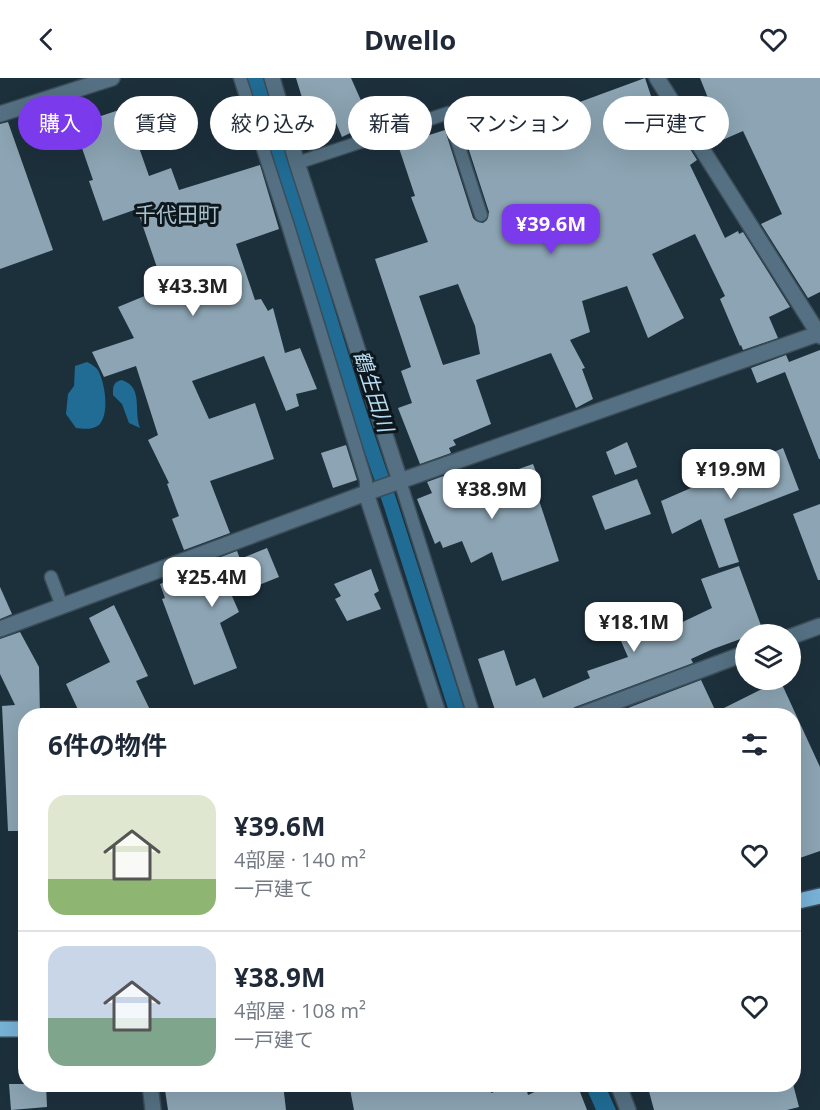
<!DOCTYPE html>
<html lang="ja">
<head>
<meta charset="utf-8">
<style>
	:root { --surface:#fff; --page:#f2f2f3; --text:#1f2937; --muted:#747a83; --line:#e0e1e3; --accent:#7c3aed }
	body { margin:0; font-family:"Open Sans","Noto Sans JP",sans-serif; background:var(--page); color:var(--text); height:100vh; display:flex; flex-direction:column; font-size:22px; white-space:nowrap }
	* { box-sizing:border-box; margin:0 }
	p { font-size:20px; color:var(--muted) }
	.icon { flex:none; width:33px; height:33px; fill:none; stroke:currentColor; stroke-width:2; stroke-linecap:round; stroke-linejoin:round }
	.map { position:relative; flex:1; overflow:hidden }
	.panel { position:absolute; left:18px; top:630px; width:783px; height:384px; display:flex; flex-direction:column; background:var(--surface); border-radius:24px; box-shadow:0 6px 24px #0002 }
	.panel>* { flex:none }
	.top-card { position:absolute; left:18px; top:18px; width:784px; height:54px; display:flex; gap:12px }
	.tools { position:absolute; left:735px; top:546px; display:grid; gap:12px }
	.tools a { display:grid; place-items:center; width:66px; height:66px; border-radius:50%; background:var(--surface); box-shadow:0 6px 24px #0002; font-size:30px }
	.price { position:absolute; translate:-50% -51px; padding:0 14px; border-radius:12px; background:#fff; color:#222; font-size:20px; line-height:39px; filter:drop-shadow(0 2px 3px #0008) }
	.price::after { content:''; position:absolute; left:50%; top:36px; width:18px; height:14px; margin-left:-9px; background:inherit; clip-path:polygon(0 0,100% 0,50% 100%) }
	.price.active { background:var(--accent); color:#fff }
	ul { padding:0; list-style:none }
	li { display:flex; align-items:center; gap:18px; height:150px; padding:0 30px }
	li+li { border-top:2px solid var(--line) }
	li span { display:grid; place-items:center; flex:none; width:168px; height:120px; border-radius:18px; color:#555 }
	li>.icon { margin-inline-start:auto }
	span .icon { width:72px; height:72px; fill:#fffc; stroke-width:1 }
	li b { font-size:26px }
	h2 { display:flex; justify-content:space-between; align-items:center; height:72px; padding:0 30px; font-size:26px }
	.chip { padding:0 21px; border-radius:27px; background:var(--surface); box-shadow:0 6px 24px #0002; font-size:21px; line-height:54px }
	.chip.active { background:var(--accent); color:#fff }
	header { display:flex; justify-content:space-between; align-items:center; height:78px; padding:0 30px; background:var(--surface); font-size:27px; font-weight:700 }
	.map>svg:first-child { display:block }
	.forest { fill:#206c94 }
	.building { fill:#8ca4b3; fill-rule:evenodd }
	.lines { fill:none; stroke-linecap:round; stroke-linejoin:round }
	.lane-casing { stroke:#3b4d59; stroke-width:15 }
	.street-casing { stroke:#3b4d59; stroke-width:18 }
	.primary-casing { stroke:#3b4d59; stroke-width:18 }
	.lane { stroke:#547082; stroke-width:12 }
	.street { stroke:#547082; stroke-width:15 }
	.primary { stroke:#77b2d7; stroke-width:15 }
	.labels { text-anchor:middle; dominant-baseline:central; stroke-width:6; stroke-linejoin:round; paint-order:stroke }
	.neighbourhood-label { font-size:21px; fill:#aac2d2; stroke:#0e171c }
	.water-label { font-size:21px; font-style:italic; fill:#b6dbf2; stroke:#0e171c }
</style>
</head>
<body>
<header><svg class="icon" aria-label="back" viewBox="0 0 24 24"><path d="M15 5l-7 7 7 7"/></svg>Dwello<svg class="icon" aria-label="heart" viewBox="0 0 24 24"><path d="M12 20l-8-8c-3-5 5-10 8-4 3-6 11-1 8 4z"/></svg></header>
<div class="map">
<svg width="820" height="1032" viewBox="0 0 820 1032">
	<rect width="100%" height="100%" fill="#1c303c"/>
	<!-- forest -->
	<g class="forest">
		<path d="M247,0H263L363,323L397,423L466,637H450L384,429L348,327Z"/>
		<path d="M87,284C91,286 96,289 98,292C105,305 110,336 99,347C93,352 83,351 76,350L66,336L68,316L74,308L75,288Z"/>
		<path d="M122,302C144,310 133,332 140,350L129,345L122,326L113,317C113,308 113,304 122,302Z"/>
		<path d="M585,1007H605L616,1032H596Z"/>
	</g>
	<!-- building -->
	<g class="building">
		<path d="M296,0H351L371,45L342,59L328,26L307,36Z"/>
		<path d="M645,0L653,24L659,21L697,82L690,87L725,160L738,153L739,156L743,154L790,229L769,239L778,260L743,272L741,267L740,268L720,221L725,218L695,156L652,176L684,240L648,260L627,208L582,223L590,254L570,262L585,290L582,291L593,321L576,330L551,275L476,302L491,346L453,362L456,367L449,370L451,375L420,386L398,330L412,325L401,293L411,289L375,181L428,164L411,119L415,118L398,67L445,52L473,140L476,143L483,145L487,142L489,134L467,66L499,50L503,56L532,40L543,64L586,48L577,25ZM458,206L475,248L480,276L443,287L419,218Z"/>
		<path d="M700,0H820V214L808,220L761,146L782,136L743,53L711,67L687,29L708,20Z"/>
		<path d="M125,30L149,98L171,90L179,112L260,87L279,151L236,166L255,222L261,221L268,233L273,230L285,275L300,270L317,311L296,316L299,328L286,333L264,278L192,303L209,341L255,325L274,381L210,403L230,455L184,472L172,441L179,438L167,406L169,405L148,362L158,357L136,288L104,299L92,274L134,260L118,229L164,210L137,131L103,143L89,103L93,102L74,47Z"/>
		<path d="M8,44L53,172L0,191V46Z"/>
		<path d="M820,272V381H819L785,294L757,305L751,290L786,277L789,284Z"/>
		<path d="M627,364L637,389L615,397L606,374Z"/>
		<path d="M346,367L357,402L333,410L321,375Z"/>
		<path d="M783,370L799,412L724,441L739,484L719,490L701,441L672,456L661,423Z"/>
		<path d="M533,386L541,407L535,410L559,483L502,503L492,474L471,485L462,463L443,470L440,463L435,466L417,421L432,415L427,404L460,392L468,409Z"/>
		<path d="M637,401L651,436L605,452L592,418Z"/>
		<path d="M820,426V502H818L793,436Z"/>
		<path d="M267,470L279,499L232,518L239,534L220,545L237,590L194,607L162,521L165,520L160,506L193,494L191,490L237,473L240,481Z"/>
		<path d="M739,488L763,553L746,556V559L713,571L691,581L693,585L575,629L570,632L568,638H497L478,581L504,572L516,608L535,600L543,620L590,600L587,593L628,579L611,540L638,528L651,559L712,530L701,501Z"/>
		<path d="M371,491L379,513L374,516L381,531L347,543L335,521L341,518L334,506Z"/>
		<path d="M0,509L12,536L0,541Z"/>
		<path d="M114,527L148,598L136,603L153,638H81L66,606L110,584L89,540Z"/>
		<path d="M20,554L39,589L40,638H26V753H8L2,628L15,627L0,596V561Z"/>
		<path d="M701,602L716,634L780,602L820,689V773L794,782V638H607Z"/>
		<path d="M9,1006H46L47,1029L11,1032Z"/>
		<path d="M232,1006H283L286,1032H168L165,1012Z"/>
		<path d="M349,1006H490L491,1015L518,1006H525L528,1017L552,1006H577L587,1032H354Z"/>
		<path d="M647,1006H793L799,1029L787,1032H654Z"/>
	</g>
	<g class="lines">
		<!-- lane casing -->
		<g class="lane-casing">
			<g id="lane">
				<path d="M240,0L289,151L366,403V415"/>
				<path d="M297,85L448,35L481,137"/>
				<path d="M400,403L474,638"/>
				<path d="M51,499L62,528"/>
			</g>
		</g>
		<!-- street casing -->
		<g class="street-casing">
			<g id="street">
				<path d="M272,0L297,85L400,403"/>
				<path d="M657,0L820,258"/>
				<path d="M0,36L112,0"/>
				<path d="M366,415L439,638"/>
				<path d="M0,551L366,415L820,255"/>
				<path d="M790,559L820,548"/>
				<path d="M578,638L746,575"/>
				<path d="M150,1006L153,1032"/>
				<path d="M618,1006L628,1032"/>
			</g>
		</g>
		<!-- primary casing -->
		<g class="primary-casing">
			<g id="primary">
				<path d="M794,824L820,818"/>
				<path d="M0,951H26"/>
			</g>
		</g>
		<!-- lane -->
		<use href="#lane" class="lane"/>
		<!-- street -->
		<use href="#street" class="street"/>
		<!-- primary -->
		<use href="#primary" class="primary"/>
	</g>
	<g class="labels">
		<!-- neighbourhood labels -->
		<g class="neighbourhood-label">
			<text x="177" y="136">千代田町</text>
		</g>
		<!-- water labels -->
		<g class="water-label">
			<text transform="translate(374 313) rotate(72)">鶴生田川</text>
		</g>
	</g>
</svg>
<div class="tools">
<a><svg class="icon" aria-label="layers" viewBox="0 0 24 24"><path d="M12 4l9 5-9 5-9-5zM3 14l9 5 9-5"/></svg></a>
</div>
<b class="price active" style="left:551px;top:177px">¥39.6M</b>
<b class="price" style="left:193px;top:239px">¥43.3M</b>
<b class="price" style="left:731px;top:422px">¥19.9M</b>
<b class="price" style="left:492px;top:442px">¥38.9M</b>
<b class="price" style="left:212px;top:530px">¥25.4M</b>
<b class="price" style="left:634px;top:575px">¥18.1M</b>
<div class="top-card">
<a class="chip active">購入</a>
<a class="chip">賃貸</a>
<a class="chip">絞り込み</a>
<a class="chip">新着</a>
<a class="chip">マンション</a>
<a class="chip">一戸建て</a>
</div>
<section class="panel">
<h2>6件の物件<svg class="icon" aria-label="filters" viewBox="0 0 24 24"><path d="M4 7h16M4 17h16"/><circle cx="9" cy="7" r="2"/><circle cx="15" cy="17" r="2"/></svg></h2>
<ul>
<li><span style="background:linear-gradient(#dfe7d0 70%,#8fb573 0)"><svg class="icon" aria-label="home" viewBox="0 0 24 24"><path d="M3 11l9-7 9 7M6 9v11h12V9"/></svg></span><div><b>¥39.6M</b><p>4部屋 · 140 m²</p><p>一戸建て</p></div><svg class="icon" aria-label="heart" viewBox="0 0 24 24"><path d="M12 20l-8-8c-3-5 5-10 8-4 3-6 11-1 8 4z"/></svg></li>
<li><span style="background:linear-gradient(#c9d6e8 60%,#7fa58c 0)"><svg class="icon" aria-label="home" viewBox="0 0 24 24"><path d="M3 11l9-7 9 7M6 9v11h12V9"/></svg></span><div><b>¥38.9M</b><p>4部屋 · 108 m²</p><p>一戸建て</p></div><svg class="icon" aria-label="heart" viewBox="0 0 24 24"><path d="M12 20l-8-8c-3-5 5-10 8-4 3-6 11-1 8 4z"/></svg></li>
</ul>
</section>
</div>
</body>
</html>
